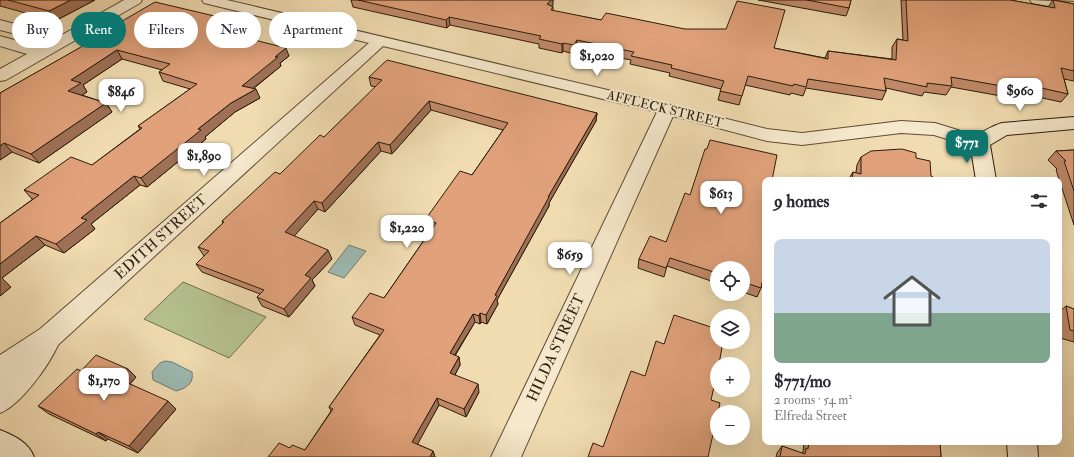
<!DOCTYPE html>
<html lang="en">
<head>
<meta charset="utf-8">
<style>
	:root { --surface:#fff; --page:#f2f2f3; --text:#2b2b33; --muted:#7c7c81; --line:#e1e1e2; --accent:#0f766e }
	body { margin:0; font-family:"IM FELL Double Pica",serif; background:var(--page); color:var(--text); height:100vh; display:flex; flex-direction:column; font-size:15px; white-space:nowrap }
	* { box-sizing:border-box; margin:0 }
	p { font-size:13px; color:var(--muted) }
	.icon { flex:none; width:22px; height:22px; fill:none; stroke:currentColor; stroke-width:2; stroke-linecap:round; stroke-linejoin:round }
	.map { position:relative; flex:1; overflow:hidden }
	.side { position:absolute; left:762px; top:177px; width:300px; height:268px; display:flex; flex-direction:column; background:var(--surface); border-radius:8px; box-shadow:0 4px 16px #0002 }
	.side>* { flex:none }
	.banner { position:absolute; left:12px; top:12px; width:380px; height:36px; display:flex; gap:8px }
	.fabs { position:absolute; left:710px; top:261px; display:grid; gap:8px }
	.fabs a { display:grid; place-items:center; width:40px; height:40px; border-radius:50%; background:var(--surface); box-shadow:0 4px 16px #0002; font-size:20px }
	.price { position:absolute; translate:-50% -34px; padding:0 9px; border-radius:8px; background:#fff; color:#222; font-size:13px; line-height:26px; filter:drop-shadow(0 1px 2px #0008) }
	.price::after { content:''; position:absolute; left:50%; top:24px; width:12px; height:9px; margin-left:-6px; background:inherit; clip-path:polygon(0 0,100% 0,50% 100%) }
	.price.active { background:var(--accent); color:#fff }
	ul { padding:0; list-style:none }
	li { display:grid; align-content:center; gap:8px; height:212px; padding:0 12px }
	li+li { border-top:1px solid var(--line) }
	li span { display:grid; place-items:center; height:124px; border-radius:8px; color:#555 }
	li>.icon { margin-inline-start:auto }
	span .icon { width:72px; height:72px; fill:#fffc; stroke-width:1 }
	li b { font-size:17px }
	h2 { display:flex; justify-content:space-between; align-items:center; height:48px; padding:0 12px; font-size:17px }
	.chip { padding:0 14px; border-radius:18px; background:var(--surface); box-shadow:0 4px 16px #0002; font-size:14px; line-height:36px }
	.chip.active { background:var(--accent); color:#fff }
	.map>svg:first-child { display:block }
	.green { fill:#b5c28f; stroke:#70704e }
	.water { fill:#9cbab2; stroke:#6e7b70 }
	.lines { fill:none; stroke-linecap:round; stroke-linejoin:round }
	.street-casing { stroke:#5c4d36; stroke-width:2 }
	.secondary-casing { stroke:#2a1d0d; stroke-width:2 }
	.street { fill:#f6e8cc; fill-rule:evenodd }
	.secondary { fill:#f6e8cc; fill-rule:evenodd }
	.wall { fill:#c28b6a; stroke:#2a1d0d }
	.shaded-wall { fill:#9e7156; stroke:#2a1d0d }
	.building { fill:#e1a27b; stroke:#2a1d0d }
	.labels { text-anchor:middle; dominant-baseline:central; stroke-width:4; stroke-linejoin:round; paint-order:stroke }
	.far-street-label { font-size:13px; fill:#2a1d0d; stroke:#f6e8cc }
	.street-label { font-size:15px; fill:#2a1d0d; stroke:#f6e8cc }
</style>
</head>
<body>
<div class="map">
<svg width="1074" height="457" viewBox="0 0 1074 457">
	<rect width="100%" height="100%" fill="#f1dcb1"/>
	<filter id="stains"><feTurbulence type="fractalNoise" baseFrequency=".005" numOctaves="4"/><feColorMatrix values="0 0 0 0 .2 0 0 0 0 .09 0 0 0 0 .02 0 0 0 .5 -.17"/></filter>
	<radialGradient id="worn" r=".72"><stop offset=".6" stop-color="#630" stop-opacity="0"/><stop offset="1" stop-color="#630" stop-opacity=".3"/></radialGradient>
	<!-- green -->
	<path class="green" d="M183,282L266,317L229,358L144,319Z"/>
	<!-- water -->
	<g class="water">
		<path d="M349,245L366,251L344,278L328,272Z"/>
		<path d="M165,361L172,362L192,372C194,383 187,388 176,391L153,380L152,372L160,363Z"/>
	</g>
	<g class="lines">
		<!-- street casing -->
		<g class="street-casing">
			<g id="street">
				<path d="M124,0H142L140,3L6,80L0,81V69L27,54L0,46V36L39,47L48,42L0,30V20L60,36Z"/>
				<path d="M202,0H227L667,104L767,129L802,133L901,121L935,123L987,139L990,143L987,147L980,149L934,135L901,133L802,145L767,141L673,116L521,457H491L657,112L383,46L58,345C49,365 21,405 0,413V355L40,329L369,43L204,3Z"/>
				<path d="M1030,0L1074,2V10L1037,4L1032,3Z"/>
			</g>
		</g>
		<!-- secondary casing -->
		<g class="secondary-casing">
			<g id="secondary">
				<path d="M1074,117V129L1007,135L990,145L996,180H976L970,143C976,134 992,126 1002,123Z"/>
				<path d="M0,430C15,436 28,442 34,457H0Z"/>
				<path d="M1007,442H1037L1038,457H1008Z"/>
			</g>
		</g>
		<!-- street -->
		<use href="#street" class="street"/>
		<!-- secondary -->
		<use href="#secondary" class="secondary"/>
	</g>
	<!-- wall -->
	<g class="wall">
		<path d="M0,0H95L55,21L0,6Z"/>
		<path d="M351,0H553L552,6L553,7V11L601,20L774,48L825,58L828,51L892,59V47L897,39L903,40L901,0H1010L1048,7L1053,0L1074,4V81L1064,79L1068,94L1061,102L1005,90L1001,96L951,87L946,95L924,92L922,96L886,88V91L882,100L806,88L803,96L791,93L790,95L745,85L739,105L718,100L721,89L669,76L670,73L630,64L631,60L576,49L574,54L563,51L562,53L539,48V44L450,25L447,28L353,7Z"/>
		<path d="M758,0H851L849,8L846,16Z"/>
		<path d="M223,18L226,26L219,31L289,56L280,63L281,66L253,89L260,98L235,112L205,137L206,139L147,187L140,185L91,224L95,229L64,253L45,245L2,278L11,287L0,296V223L33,199H32L24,190L92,165L140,129L138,126L190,89L163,81L159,72L162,70L122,59L83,85L87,92L82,95L106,103L112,112L39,163L12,152L0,160V93L87,44L86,42Z"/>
		<path d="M369,77L597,113L596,121L549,203V206L497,300L498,304L487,324L481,322L480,324L475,322L455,356L459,357L460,365L455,375L479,392L466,417L439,405L417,444L433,451L435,457H268L290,448L305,450L331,411L329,407L380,335L355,325L352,317L384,298L431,230L427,229L425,220L472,175L503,130L431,110L392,154L381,151L325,212L318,209L294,236L332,259L312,280L315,286L289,317L262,306L257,297L260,294L202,272L196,264L204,256L198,247L223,223L222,221L280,174L324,137L376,87L371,86Z"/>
		<path d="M1074,150V225L1056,170L1057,169L1048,160L1056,151Z"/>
		<path d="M861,157L916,158L931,176L852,180L856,172L857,165Z"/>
		<path d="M853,172L852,180H848Z"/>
		<path d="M765,180L761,288L757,297L743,292V268H717V283L667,266L664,277L638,268L639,259L666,242L690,195Z"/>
		<path d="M1066,306L1074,309V342L1060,338L1059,331V312Z"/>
		<path d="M81,371L136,377L130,384L176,409L138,453L108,439L106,441L49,414L38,406Z"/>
		<path d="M804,442H940L941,457H776L777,453L782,446L801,453L803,452Z"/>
	</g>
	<!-- shaded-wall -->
	<g class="shaded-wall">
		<path d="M71,0H95L55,21L49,11Z"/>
		<path d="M551,0H553V6L547,13V4Z"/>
		<path d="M449,17L450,25L447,28L446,20Z"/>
		<path d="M223,18L226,26L211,37L207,28Z"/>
		<path d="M577,40L576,49L574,54V45Z"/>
		<path d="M563,43V51L562,53V44Z"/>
		<path d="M286,48L289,56L280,63L281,66L246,94L242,86L275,57Z"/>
		<path d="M117,50L122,59L83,85L87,92L74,100L68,91L71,80Z"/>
		<path d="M256,89L260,98L235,112L205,137L206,139L147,187L141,178L198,129L231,103Z"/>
		<path d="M429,101L431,110L392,154L390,145Z"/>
		<path d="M106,103L112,112L39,163L31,154Z"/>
		<path d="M597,113L596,121L549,203V206L497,300L498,304L487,324L486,315L495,295L548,197Z"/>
		<path d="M378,142L381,151L325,212L322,203Z"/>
		<path d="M4,143L12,152L0,160V146Z"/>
		<path d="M134,176L140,185L91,224L95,229L64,253L56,244L81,218Z"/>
		<path d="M314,201L318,209L290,241L285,232Z"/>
		<path d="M36,236L45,245L2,278L11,287L0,296V264Z"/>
		<path d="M328,250L332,259L312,280L315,286L289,317L284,309L305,275Z"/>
		<path d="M480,313L481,322L480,324L479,316Z"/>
		<path d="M473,314L475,322L451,361L450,353Z"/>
		<path d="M459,357L460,365L452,380L450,373Z"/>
		<path d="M128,369L136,377L127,387L119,379Z"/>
		<path d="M478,384L479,392L466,417L464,409Z"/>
		<path d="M437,398L439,405L415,449L412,442Z"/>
		<path d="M168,401L176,409L138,453L129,446Z"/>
		<path d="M98,432L108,439L106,441L96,434Z"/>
		<path d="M433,451L435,457H430Z"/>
	</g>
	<!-- building -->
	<g class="building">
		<path d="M8,0H71L49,11Z"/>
		<path d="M358,0H551L547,4L553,7L551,10L601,20L606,13L685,29H726L737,1L785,10L774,48L828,59V51L896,60L897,39L908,41L906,0H1010L1055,8L1053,0L1074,4V71L1061,68L1068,94L1006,80L1007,87L951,77L952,86L927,83V87L884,78L886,91L808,79L806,87L794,84L793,86L748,76L742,96L720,91L724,81L671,68L672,65L631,56L634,52L577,40L574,45L563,43L562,44L539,39L541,36L449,17L446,20Z"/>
		<path d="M807,0H851L849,8Z"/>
		<path d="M155,2L223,18L207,28L286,48L275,57H278L242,86L256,89L231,103L198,129L201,130L141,178L134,176L81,218L87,220L56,244L36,236L0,264V223L39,195L24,190L71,157L92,165L142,128L138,126L197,84L159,72L170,64L117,50L71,80L81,83L68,91L106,103L31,154L4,143L0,146V93L88,43L86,42Z"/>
		<path d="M387,60L597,113L548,197H549L495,295L497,296L486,315L480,313L479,316L473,314L450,353L459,357L450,373L478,384L464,409L437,398L412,442L433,451L430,457H268L279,443L290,448L292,445L305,450L333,409L329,407L384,330L352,317L370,293L384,298L436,223L425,220L460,171L472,175L508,123L429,101L390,145L378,142L322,203L314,201L285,232L328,250L305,275L311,278L284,309L257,297L264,290L196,264L209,251L198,247L224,222L222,221L275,172L280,174L320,135L324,137L382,80L369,77Z"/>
		<path d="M710,140L777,155L772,180H765V268L761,288L743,282V268H717V273L670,258L666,268L639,259L650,236L666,242L685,193L690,195L705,149H707Z"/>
		<path d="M902,149L916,153V158L930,161L931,176L933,177L934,180H852L853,172L861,174V157L871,151Z"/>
		<path d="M1074,150V191L1064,161H1066L1056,151Z"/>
		<path d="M1066,306L1074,309V331L1070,330Z"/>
		<path d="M674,315L717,329V342H723L719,364H717V373L711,400L720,403L718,412H717V416L708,457H588L593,443L603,447L631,371L645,376L656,341L664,344Z"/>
		<path d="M96,355L128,369L119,379L168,401L129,446L98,432L96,434L38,406L77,369L81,371Z"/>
		<path d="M809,442H940L941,457H780L782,446L805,454L806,448L808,449Z"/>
	</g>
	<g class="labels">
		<!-- far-street labels -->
		<g class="far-street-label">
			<text transform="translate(665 109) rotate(14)">AFFLECK STREET</text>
		</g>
		<!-- street labels -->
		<g class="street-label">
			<text transform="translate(161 237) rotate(-42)">EDITH STREET</text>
			<text transform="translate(556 348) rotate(-65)">HILDA STREET</text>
		</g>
	</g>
	<rect width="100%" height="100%" filter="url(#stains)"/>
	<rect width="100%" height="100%" fill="url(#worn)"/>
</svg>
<div class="fabs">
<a><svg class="icon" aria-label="locate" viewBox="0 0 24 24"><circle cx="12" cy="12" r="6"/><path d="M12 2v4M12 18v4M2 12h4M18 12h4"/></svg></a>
<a><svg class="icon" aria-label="layers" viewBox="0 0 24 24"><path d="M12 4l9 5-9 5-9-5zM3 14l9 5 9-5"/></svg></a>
<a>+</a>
<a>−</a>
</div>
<b class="price" style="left:597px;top:77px">$1,020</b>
<b class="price" style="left:1020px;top:112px">$960</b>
<b class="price" style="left:121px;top:113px">$846</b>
<b class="price active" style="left:967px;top:164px">$771</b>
<b class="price" style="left:204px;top:177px">$1,890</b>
<b class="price" style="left:721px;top:215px">$613</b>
<b class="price" style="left:407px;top:249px">$1,220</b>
<b class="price" style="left:570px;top:276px">$659</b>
<b class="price" style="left:104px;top:402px">$1,170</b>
<div class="banner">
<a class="chip">Buy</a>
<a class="chip active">Rent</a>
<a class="chip">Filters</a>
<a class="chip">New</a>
<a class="chip">Apartment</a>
</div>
<section class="side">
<h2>9 homes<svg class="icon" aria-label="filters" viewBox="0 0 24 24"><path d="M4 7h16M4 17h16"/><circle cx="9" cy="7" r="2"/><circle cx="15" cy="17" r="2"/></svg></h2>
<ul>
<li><span style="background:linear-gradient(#c9d6e8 60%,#7fa58c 0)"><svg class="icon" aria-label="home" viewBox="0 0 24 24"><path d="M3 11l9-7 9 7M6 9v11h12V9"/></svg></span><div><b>$771/mo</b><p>2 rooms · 54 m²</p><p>Elfreda Street</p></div></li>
</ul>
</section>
</div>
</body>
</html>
